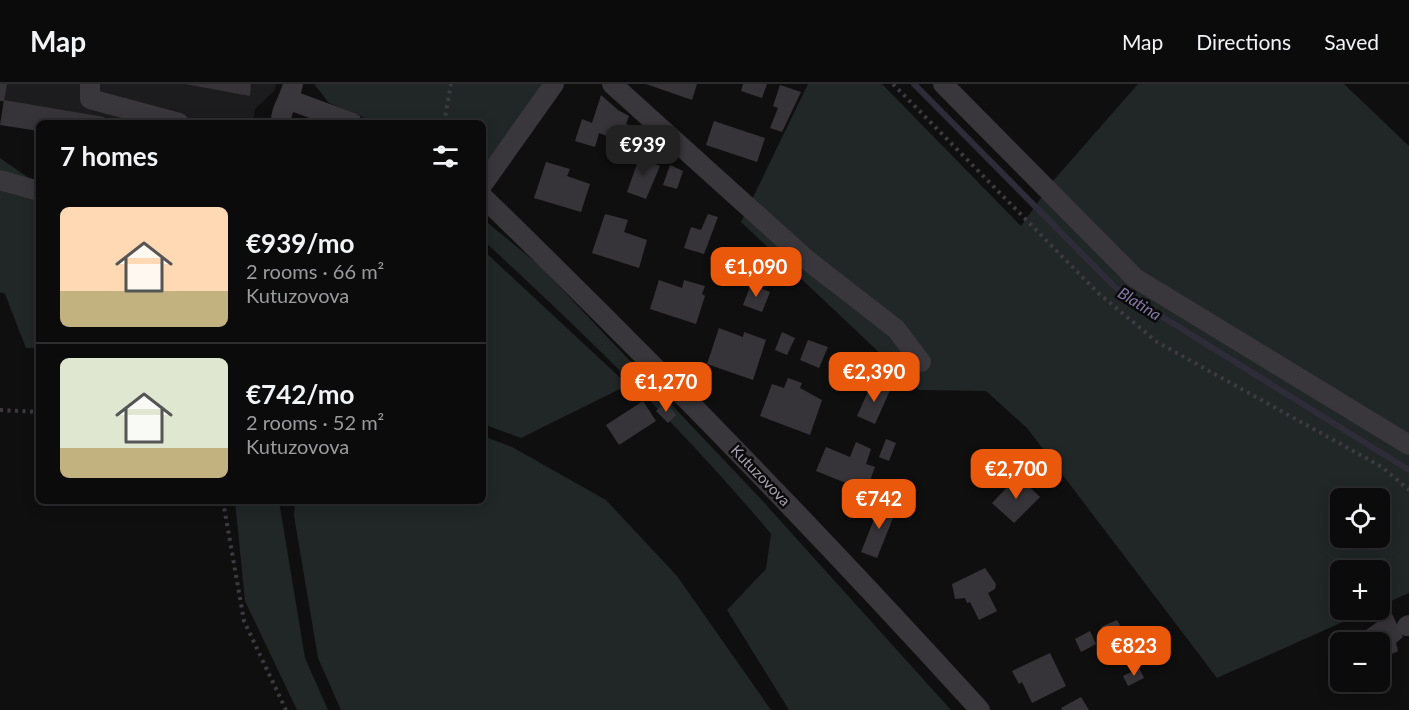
<!DOCTYPE html>
<html lang="en">
<head>
<meta charset="utf-8">
<style>
	:root { --surface:#0c0b0c; --page:#151415; --text:#f1f3f6; --muted:#9a9b9d; --line:#2c2b2d; --accent:#ea580c }
	body { margin:0; font-family:Lato,sans-serif; background:var(--page); color:var(--text); height:100vh; display:flex; flex-direction:column; font-size:22px; white-space:nowrap }
	* { box-sizing:border-box; margin:0 }
	p { font-size:20px; color:var(--muted) }
	.icon { flex:none; width:33px; height:33px; fill:none; stroke:currentColor; stroke-width:2; stroke-linecap:round; stroke-linejoin:round }
	.map { position:relative; flex:1; overflow:hidden }
	.panel { position:absolute; left:36px; top:36px; width:450px; height:384px; display:flex; flex-direction:column; background:var(--surface); border-radius:9px; box-shadow:0 3px 15px #0003,0 0 0 2px var(--line) }
	.panel>* { flex:none }
	.controls { position:absolute; left:1330px; top:404px; display:grid; gap:12px }
	.controls a { display:grid; place-items:center; width:60px; height:60px; border-radius:9px; background:var(--surface); box-shadow:0 3px 15px #0003,0 0 0 2px var(--line); font-size:30px }
	.price { position:absolute; translate:-50% -51px; padding:0 14px; border-radius:12px; background:var(--accent); color:#fff; font-size:20px; line-height:39px; filter:drop-shadow(0 2px 3px #0008) }
	.price::after { content:''; position:absolute; left:50%; top:36px; width:18px; height:14px; margin-left:-9px; background:inherit; clip-path:polygon(0 0,100% 0,50% 100%) }
	.price.active { background:#222; color:#fff }
	ul { padding:0; list-style:none }
	li { display:flex; align-items:center; gap:18px; height:150px; padding:0 24px }
	li+li { border-top:2px solid var(--line) }
	li span { display:grid; place-items:center; flex:none; width:168px; height:120px; border-radius:9px; color:#555 }
	li>.icon { margin-inline-start:auto }
	span .icon { width:72px; height:72px; fill:#fffc; stroke-width:1 }
	li b { font-size:26px }
	h2 { display:flex; justify-content:space-between; align-items:center; height:72px; padding:0 24px; font-size:26px }
	header { display:flex; align-items:center; gap:36px; box-sizing:border-box; height:84px; padding:0 30px; background:var(--surface); border-bottom:2px solid var(--line) }
	header strong { font-size:28px }
	nav { display:flex; gap:33px; margin-inline-start:auto; font-size:21px }
	.map>svg:first-child { display:block }
	.built { fill:#1c1b1d }
	.green { fill:#202726; fill-rule:evenodd }
	.lines { fill:none; stroke-linecap:round; stroke-linejoin:round }
	.stream { stroke:#2f2c39; stroke-width:6 }
	.building { fill:#363438 }
	.path { stroke:#3d3a41; stroke-width:4; stroke-dasharray:3 4.5; stroke-linecap:butt }
	.minor { stroke:#3a373c; stroke-width:20 }
	.labels { text-anchor:middle; dominant-baseline:central; stroke-width:5; stroke-linejoin:round; paint-order:stroke }
	.street-label { font-size:15px; fill:#a8a1b0; stroke:#0b0a0b }
	.water-label { font-size:16px; font-style:italic; fill:#8679a9; stroke:#0b0a0b }
</style>
</head>
<body>
<header>
<strong>Map</strong>
<nav><a>Map</a><a>Directions</a><a>Saved</a></nav>
</header>
<div class="map">
<svg width="1409" height="626" viewBox="0 0 1409 626">
	<rect width="100%" height="100%" fill="#100f10"/>
	<!-- built -->
	<path class="built" d="M0,0H276L275,6L255,25L253,39H39V47L0,41L4,17H0Z"/>
	<!-- green -->
	<g class="green">
		<path d="M314,0H554L483,100V39H377L329,19Z"/>
		<path d="M808,0H882L1021,142L1053,97L1138,0H1344L1409,62V509L1380,522V486H1341V525H1372L1217,594L1027,344L986,307L919,306L741,138ZM1341,414H1380V453H1341Z"/>
		<path d="M0,74L39,101V264H26L5,210L0,208Z"/>
		<path d="M483,135L540,182L759,413L951,626H789L727,526L766,485L771,450C683,344 583,249 483,156Z"/>
		<path d="M483,166L628,301L521,354L483,340Z"/>
		<path d="M483,352L512,363L606,416L677,492L771,626H341L318,574L294,432L295,417H483Z"/>
		<path d="M235,417H279L305,574L328,626H297L245,517Z"/>
	</g>
	<g class="lines">
		<!-- stream -->
		<path class="stream" d="M914,0L1116,204L1409,386"/>
	</g>
	<!-- building -->
	<g class="building">
		<path d="M0,0H7L4,17H0Z"/>
		<path d="M185,0H251L250,12Z"/>
		<path d="M646,0H697L692,16Z"/>
		<path d="M743,0H767L762,14L741,7Z"/>
		<path d="M780,1L801,8L782,48L770,44L778,24L773,22Z"/>
		<path d="M601,11L618,26L629,32L626,40L638,44L632,62L599,49L595,63L575,57L582,35L592,39Z"/>
		<path d="M4,16L104,33L103,39H39V47L0,41Z"/>
		<path d="M714,37L765,54L757,78L706,61Z"/>
		<path d="M642,66L653,69L649,77L660,82L646,115L627,108Z"/>
		<path d="M546,78L570,85L567,92L590,100L581,128L534,114Z"/>
		<path d="M670,81L683,87L677,105L663,101Z"/>
		<path d="M605,130L628,136L624,148L647,156L639,184L592,169Z"/>
		<path d="M708,130L718,133L704,170L684,164L691,143L701,146Z"/>
		<path d="M659,196L682,204L684,196L705,202L702,210L705,212L696,240L650,225Z"/>
		<path d="M751,200L770,208L762,228L743,221Z"/>
		<path d="M719,244L743,253L744,248L766,256L753,296L707,280Z"/>
		<path d="M782,248L795,254L787,271L775,266Z"/>
		<path d="M808,256L828,263L819,284L800,276Z"/>
		<path d="M788,294L802,299L800,304L822,316L810,351L760,332L772,300L784,304Z"/>
		<path d="M883,298L892,302L875,340L857,332L871,301L880,305Z"/>
		<path d="M643,317L656,337L619,361L606,341Z"/>
		<path d="M665,318L676,331L668,339L656,327Z"/>
		<path d="M886,355L896,359L889,377L879,373Z"/>
		<path d="M856,358L871,365L866,380L875,383L866,407L816,387L826,363L850,373Z"/>
		<path d="M1018,392L1040,413L1014,439L992,419Z"/>
		<path d="M881,418L897,424L877,474L861,468Z"/>
		<path d="M985,484L996,500L995,505L988,509L997,527L979,536L970,518L967,519L965,514L955,515L952,500Z"/>
		<path d="M1391,528L1403,553L1396,559L1398,567L1383,574L1380,558H1362L1358,552Z"/>
		<path d="M1117,536L1123,547L1107,555L1101,543Z"/>
		<path d="M1090,547L1096,560L1081,568L1075,555Z"/>
		<path d="M1050,569L1066,602L1032,619L1022,598L1019,600L1012,587Z"/>
		<path d="M1139,584L1144,594L1128,602L1123,592Z"/>
		<path d="M1081,613L1089,626H1062L1061,624Z"/>
	</g>
	<g class="lines">
		<!-- path -->
		<g class="path">
			<path d="M893,0L1097,208L1157,258L1382,383L1409,406"/>
			<path d="M444,39L451,0"/>
			<path d="M0,326L39,328"/>
			<path d="M223,417L244,537L286,626"/>
		</g>
		<!-- minor -->
		<g class="minor">
			<path d="M90,0V15L179,39"/>
			<path d="M612,0L806,175L896,245L921,278"/>
			<path d="M943,0L1135,194L1409,361"/>
			<path d="M290,16L352,39"/>
			<path d="M281,39C280,25 290,16 293,0"/>
			<path d="M0,96L39,107"/>
			<path d="M483,100L554,0"/>
			<path d="M483,113C654,279 820,450 980,626"/>
			<path d="M1407,542L1409,541"/>
		</g>
	</g>
	<g class="labels">
		<!-- street labels -->
		<g class="street-label">
			<text transform="translate(761 391) rotate(46)">Kutuzovova</text>
		</g>
		<!-- water labels -->
		<g class="water-label">
			<text transform="translate(1140 219) rotate(32)">Blatina</text>
		</g>
	</g>
</svg>
<div class="controls">
<a><svg class="icon" aria-label="locate" viewBox="0 0 24 24"><circle cx="12" cy="12" r="6"/><path d="M12 2v4M12 18v4M2 12h4M18 12h4"/></svg></a>
<a>+</a>
<a>−</a>
</div>
<b class="price active" style="left:643px;top:92px">€939</b>
<b class="price" style="left:756px;top:214px">€1,090</b>
<b class="price" style="left:874px;top:319px">€2,390</b>
<b class="price" style="left:666px;top:329px">€1,270</b>
<b class="price" style="left:1016px;top:416px">€2,700</b>
<b class="price" style="left:879px;top:446px">€742</b>
<b class="price" style="left:1134px;top:593px">€823</b>
<section class="panel">
<h2>7 homes<svg class="icon" aria-label="filters" viewBox="0 0 24 24"><path d="M4 7h16M4 17h16"/><circle cx="9" cy="7" r="2"/><circle cx="15" cy="17" r="2"/></svg></h2>
<ul>
<li><span style="background:linear-gradient(#ffd9b3 70%,#c2b280 0)"><svg class="icon" aria-label="home" viewBox="0 0 24 24"><path d="M3 11l9-7 9 7M6 9v11h12V9"/></svg></span><div><b>€939/mo</b><p>2 rooms · 66 m²</p><p>Kutuzovova</p></div></li>
<li><span style="background:linear-gradient(#dfe7d0 75%,#c2b280 0)"><svg class="icon" aria-label="home" viewBox="0 0 24 24"><path d="M3 11l9-7 9 7M6 9v11h12V9"/></svg></span><div><b>€742/mo</b><p>2 rooms · 52 m²</p><p>Kutuzovova</p></div></li>
</ul>
</section>
</div>
</body>
</html>
